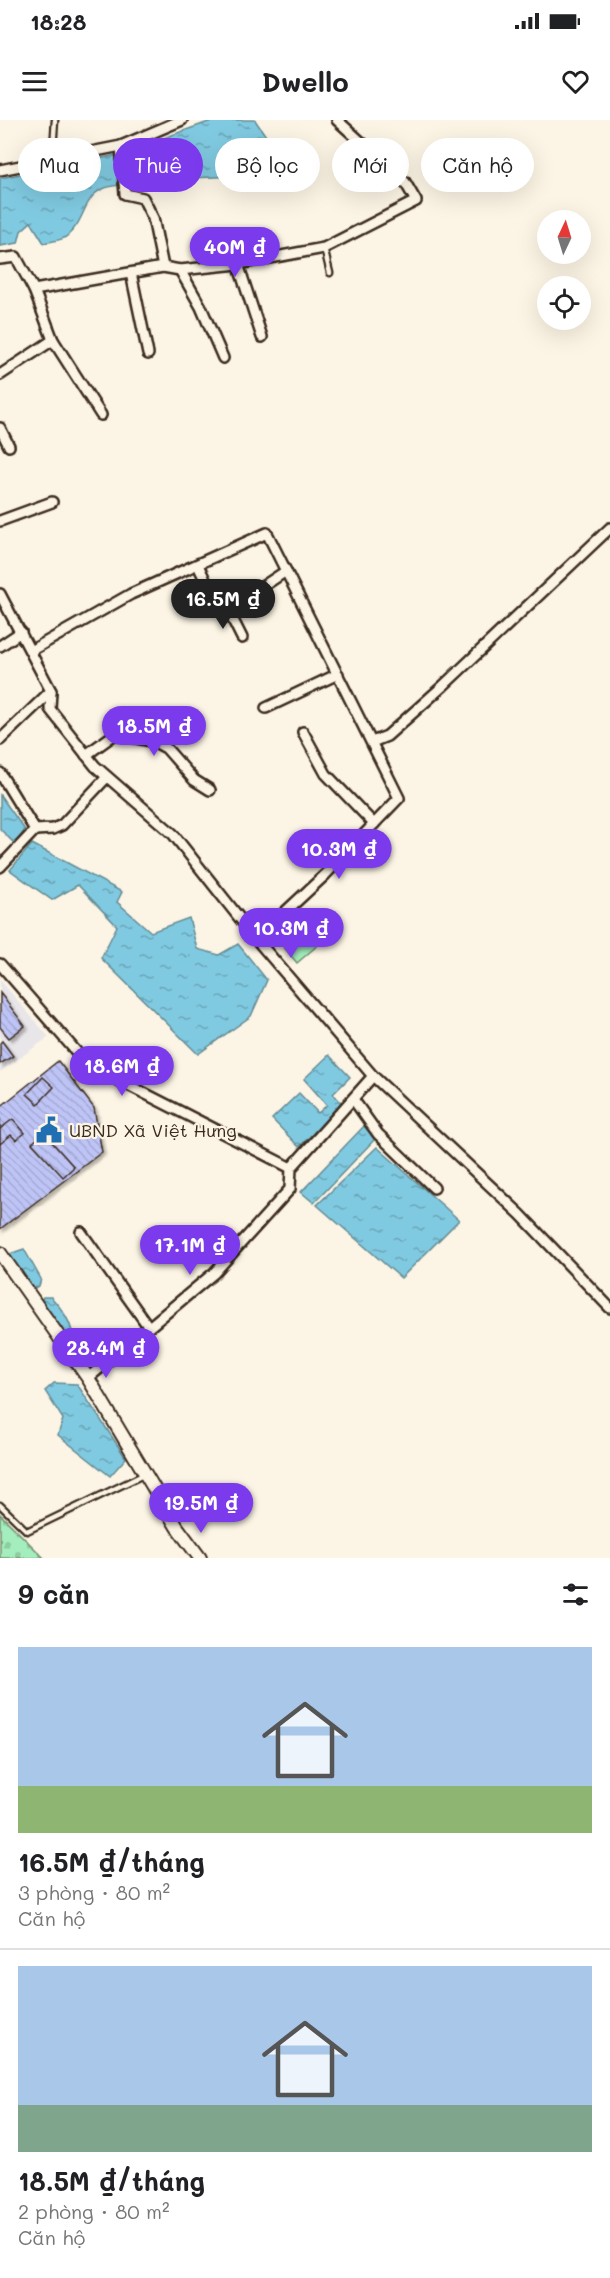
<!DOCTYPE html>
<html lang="vi">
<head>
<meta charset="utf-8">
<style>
	:root { --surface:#fff; --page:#f2f2f2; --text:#202124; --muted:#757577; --line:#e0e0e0; --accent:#7c3aed }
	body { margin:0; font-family:Mali,sans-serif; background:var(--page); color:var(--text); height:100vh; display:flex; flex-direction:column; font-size:22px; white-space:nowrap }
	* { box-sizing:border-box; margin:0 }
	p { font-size:20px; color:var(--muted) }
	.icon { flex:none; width:33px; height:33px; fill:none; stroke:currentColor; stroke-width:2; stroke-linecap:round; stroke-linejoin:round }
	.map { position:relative; height:1438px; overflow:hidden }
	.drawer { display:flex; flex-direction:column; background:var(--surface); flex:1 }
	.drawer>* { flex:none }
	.guide { position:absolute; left:18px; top:18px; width:574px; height:54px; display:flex; gap:12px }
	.needle { width:39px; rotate:4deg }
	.tools { position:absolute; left:537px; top:90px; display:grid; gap:12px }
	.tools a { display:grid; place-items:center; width:54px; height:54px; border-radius:50%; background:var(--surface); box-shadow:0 6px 24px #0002; font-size:30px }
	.price { position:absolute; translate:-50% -51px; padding:0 14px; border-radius:21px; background:var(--accent); color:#fff; font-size:20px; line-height:39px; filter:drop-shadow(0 2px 3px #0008) }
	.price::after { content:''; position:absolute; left:50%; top:36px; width:18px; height:14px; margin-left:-9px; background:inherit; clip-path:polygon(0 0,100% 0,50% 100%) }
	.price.current { background:#222; color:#fff }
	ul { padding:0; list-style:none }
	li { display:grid; align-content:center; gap:12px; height:318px; padding:0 18px }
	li+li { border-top:2px solid var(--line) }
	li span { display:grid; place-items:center; height:186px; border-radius:0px; color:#555 }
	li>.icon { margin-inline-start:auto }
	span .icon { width:108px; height:108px; fill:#fffc; stroke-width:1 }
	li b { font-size:26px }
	h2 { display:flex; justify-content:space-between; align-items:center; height:72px; padding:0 18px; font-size:26px }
	.tag { padding:0 21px; border-radius:27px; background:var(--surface); box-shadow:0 6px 24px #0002; font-size:21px; line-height:54px }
	.tag.current { background:var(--accent); color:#fff }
	.status { display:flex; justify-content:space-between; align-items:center; height:42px; padding:0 30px; background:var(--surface); direction:ltr }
	.status svg { height:16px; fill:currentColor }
	header { display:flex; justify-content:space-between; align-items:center; height:78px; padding:0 18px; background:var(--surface); font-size:27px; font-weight:700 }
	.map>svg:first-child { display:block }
	.built { fill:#e9e6ea }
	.cemetery { fill:url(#cemetery-stones); stroke:#708c6e; stroke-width:1.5 }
	.garden { fill:#a4eebd; stroke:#708c6e; stroke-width:1.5 }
	.water { fill:url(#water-ripples); stroke:#648a93; stroke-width:1.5 }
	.building { fill:url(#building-back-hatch); stroke:#3b2a1e; stroke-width:1.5; filter:url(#shadow) }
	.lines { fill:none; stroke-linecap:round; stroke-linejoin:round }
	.lane-casing { stroke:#3b2a1e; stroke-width:9 }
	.street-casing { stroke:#3b2a1e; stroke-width:14 }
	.secondary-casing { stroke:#3b2a1e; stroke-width:16 }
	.lane { stroke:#fcf5e5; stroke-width:4.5 }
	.street { stroke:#fcf5e5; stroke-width:9 }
	.secondary { stroke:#fcf5e5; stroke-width:12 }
	.labels { text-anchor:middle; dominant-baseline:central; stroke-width:4.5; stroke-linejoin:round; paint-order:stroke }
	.poi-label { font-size:18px; fill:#3b2a1e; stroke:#fcf5e5; text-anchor:start }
</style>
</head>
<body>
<div class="status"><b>18:28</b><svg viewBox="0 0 49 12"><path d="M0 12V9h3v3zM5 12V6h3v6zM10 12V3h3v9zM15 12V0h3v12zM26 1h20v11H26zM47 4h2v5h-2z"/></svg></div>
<header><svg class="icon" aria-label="menu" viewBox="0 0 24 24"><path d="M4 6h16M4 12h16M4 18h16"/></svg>Dwello<svg class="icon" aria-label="heart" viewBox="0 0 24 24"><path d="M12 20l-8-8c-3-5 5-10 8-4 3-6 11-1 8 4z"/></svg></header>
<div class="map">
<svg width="610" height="1438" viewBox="0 0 610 1438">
	<defs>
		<pattern id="cemetery-stones" width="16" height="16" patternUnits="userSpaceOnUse" patternTransform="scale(1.5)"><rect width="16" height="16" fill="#a4eebd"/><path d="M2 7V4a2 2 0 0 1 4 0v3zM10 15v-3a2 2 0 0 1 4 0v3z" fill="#8ecca2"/></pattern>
		<pattern id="water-ripples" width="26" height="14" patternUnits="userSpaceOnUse" patternTransform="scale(1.5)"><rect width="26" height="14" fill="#80cae1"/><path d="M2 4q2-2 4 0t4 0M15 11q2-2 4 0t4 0" fill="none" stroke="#6aa4b6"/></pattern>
		<pattern id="building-back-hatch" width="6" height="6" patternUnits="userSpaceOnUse" patternTransform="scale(1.5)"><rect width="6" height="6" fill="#bec4f6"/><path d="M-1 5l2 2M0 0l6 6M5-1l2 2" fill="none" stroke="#a4a9d2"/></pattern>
		<filter id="shadow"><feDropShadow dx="3" dy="3" stdDeviation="1.5" flood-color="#0004"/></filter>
	</defs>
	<rect width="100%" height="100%" fill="#fcf5e5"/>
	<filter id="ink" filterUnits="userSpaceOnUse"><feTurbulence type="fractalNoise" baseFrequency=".0167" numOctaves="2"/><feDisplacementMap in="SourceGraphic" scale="12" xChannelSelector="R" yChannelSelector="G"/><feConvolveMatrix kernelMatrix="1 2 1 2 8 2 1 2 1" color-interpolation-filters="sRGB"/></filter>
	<g filter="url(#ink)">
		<!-- built -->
		<path class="built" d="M0,860L49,917L0,952Z"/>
		<!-- cemetery -->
		<path class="cemetery" d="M0,1394L44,1438H0Z"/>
		<!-- garden -->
		<path class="garden" d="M298,802L318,825L297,843L277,819Z"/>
		<!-- water -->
		<g class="water">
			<path d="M214,0H255L272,25L267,43L243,56L133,60L127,31Z"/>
			<path d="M118,35L122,65C79,67 91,96 67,116C62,121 51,121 44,123L31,102L21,111L18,123L0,126V58Z"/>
			<path d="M0,675L25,710L15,724L0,709Z"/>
			<path d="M32,724L122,772L117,782L151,812L189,798L197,829L219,835L238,824L267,860L251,896L198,934L101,838L117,806L78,765L52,780L10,750Z"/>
			<path d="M329,935L350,957L333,974L343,984L299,1027L272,999L299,973L318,993L327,985L304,959Z"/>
			<path d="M364,1006L375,1019L314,1083L301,1072Z"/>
			<path d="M377,1027L459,1100L401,1158L317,1085Z"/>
			<path d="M24,1129L41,1159L39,1166L31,1169L7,1135Z"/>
			<path d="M43,1177H51C61,1187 71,1202 73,1216L65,1220L41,1181Z"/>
			<path d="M54,1263L77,1264L126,1338L110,1356L58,1315L63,1299L45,1271Z"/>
		</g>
		<!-- building -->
		<g class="building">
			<path d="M0,873L25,906L9,918L0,907Z"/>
			<path d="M2,921L13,936L0,944V923Z"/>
			<path d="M58,941L94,988L102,1032L0,1109V987Z"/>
			<path d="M43,957L54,967L38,984L27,974Z"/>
			<path d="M13,999L25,1013L16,1020L11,1015L0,1024V1009Z"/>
			<path d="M44,1013L74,1047L63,1057L32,1023Z"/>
		</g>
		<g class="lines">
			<!-- lane casing -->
			<g class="lane-casing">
				<g id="lane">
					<path d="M55,0L53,29L59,38"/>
					<path d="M324,128L330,153"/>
					<path d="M0,1385L27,1411L143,1355"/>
				</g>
			</g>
			<!-- street casing -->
			<g class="street-casing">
				<g id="street">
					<path d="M121,26L125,74L143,78L153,98L163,147"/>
					<path d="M0,50L121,26L182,0"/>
					<path d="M0,139L16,137L34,170L53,220L101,295"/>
					<path d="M238,144L262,217"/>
					<path d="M180,150L201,187L223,238"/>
					<path d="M131,153L148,234"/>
					<path d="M34,170L163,147L180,150L238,144L324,128L416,81L405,62L337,0"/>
					<path d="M0,255L53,220"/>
					<path d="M0,308L9,326"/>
					<path d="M0,401L52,382"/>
					<path d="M198,445L206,462L221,476L242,518"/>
					<path d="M0,474L51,571L50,589L95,646L173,714L256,819L373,956L520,1094L610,1188"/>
					<path d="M227,490L286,451"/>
					<path d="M0,526L21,512"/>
					<path d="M32,530L131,474L267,413L399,678L325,755L256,819"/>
					<path d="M266,588L338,554"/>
					<path d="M303,612L326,654L374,704"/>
					<path d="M0,620L51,571"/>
					<path d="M372,622L387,616L443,566L610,408"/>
					<path d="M86,635L115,614L155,622L166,628L194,660L210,670"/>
					<path d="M0,653L35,710L53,709L62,705L107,657"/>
					<path d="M0,747L35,710"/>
					<path d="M0,844L87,944L291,1048"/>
					<path d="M353,979L378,1014L434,1068"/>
					<path d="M81,1112L148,1206"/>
					<path d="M88,1258L214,1153L290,1069L291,1048L373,956"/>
				</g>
			</g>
			<!-- secondary casing -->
			<g class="secondary-casing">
				<path id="secondary" d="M0,1133L88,1258L177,1407L200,1438"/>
			</g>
			<!-- lane -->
			<use href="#lane" class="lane"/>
			<!-- street -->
			<use href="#street" class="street"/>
			<!-- secondary -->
			<use href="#secondary" class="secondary"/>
		</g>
	</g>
	<!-- icons -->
	<defs>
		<g id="civic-bare" transform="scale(2.07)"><path d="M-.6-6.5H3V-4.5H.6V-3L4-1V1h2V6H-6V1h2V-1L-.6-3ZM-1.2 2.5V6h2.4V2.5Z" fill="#1f6fb2" stroke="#fcf5e5" stroke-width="2.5" paint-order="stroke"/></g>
	</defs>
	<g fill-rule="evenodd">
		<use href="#civic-bare" x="49" y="1010"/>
	</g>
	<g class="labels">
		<!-- poi labels -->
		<g class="poi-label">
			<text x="69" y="1010">UBND Xã Việt Hưng</text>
		</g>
	</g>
</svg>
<div class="tools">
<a><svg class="needle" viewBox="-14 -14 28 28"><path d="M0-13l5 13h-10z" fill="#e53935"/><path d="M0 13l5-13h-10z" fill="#757577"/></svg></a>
<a><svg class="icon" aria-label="locate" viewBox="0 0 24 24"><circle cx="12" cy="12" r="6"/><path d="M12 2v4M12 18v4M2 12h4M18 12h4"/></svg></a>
</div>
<b class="price" style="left:235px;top:158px">40M ₫</b>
<b class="price current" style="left:223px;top:510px">16.5M ₫</b>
<b class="price" style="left:154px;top:637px">18.5M ₫</b>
<b class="price" style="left:339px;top:760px">10.3M ₫</b>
<b class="price" style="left:291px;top:839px">10.3M ₫</b>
<b class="price" style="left:122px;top:977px">18.6M ₫</b>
<b class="price" style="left:190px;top:1156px">17.1M ₫</b>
<b class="price" style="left:106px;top:1259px">28.4M ₫</b>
<b class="price" style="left:201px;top:1414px">19.5M ₫</b>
<div class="guide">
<a class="tag">Mua</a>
<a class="tag current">Thuê</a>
<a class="tag">Bộ lọc</a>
<a class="tag">Mới</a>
<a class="tag">Căn hộ</a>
</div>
</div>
<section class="drawer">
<h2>9 căn<svg class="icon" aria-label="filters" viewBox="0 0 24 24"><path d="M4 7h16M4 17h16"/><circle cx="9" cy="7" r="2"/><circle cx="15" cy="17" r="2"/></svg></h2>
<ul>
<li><span style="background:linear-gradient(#a9c7e8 75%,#8fb573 0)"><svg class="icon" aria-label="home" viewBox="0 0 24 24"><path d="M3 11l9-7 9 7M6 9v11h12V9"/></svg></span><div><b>16.5M ₫/tháng</b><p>3 phòng · 80 m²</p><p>Căn hộ</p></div></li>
<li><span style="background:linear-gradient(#a9c7e8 75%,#7fa58c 0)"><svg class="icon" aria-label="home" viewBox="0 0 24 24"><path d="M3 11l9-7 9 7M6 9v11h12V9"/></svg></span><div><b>18.5M ₫/tháng</b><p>2 phòng · 80 m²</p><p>Căn hộ</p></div></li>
</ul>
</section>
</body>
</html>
